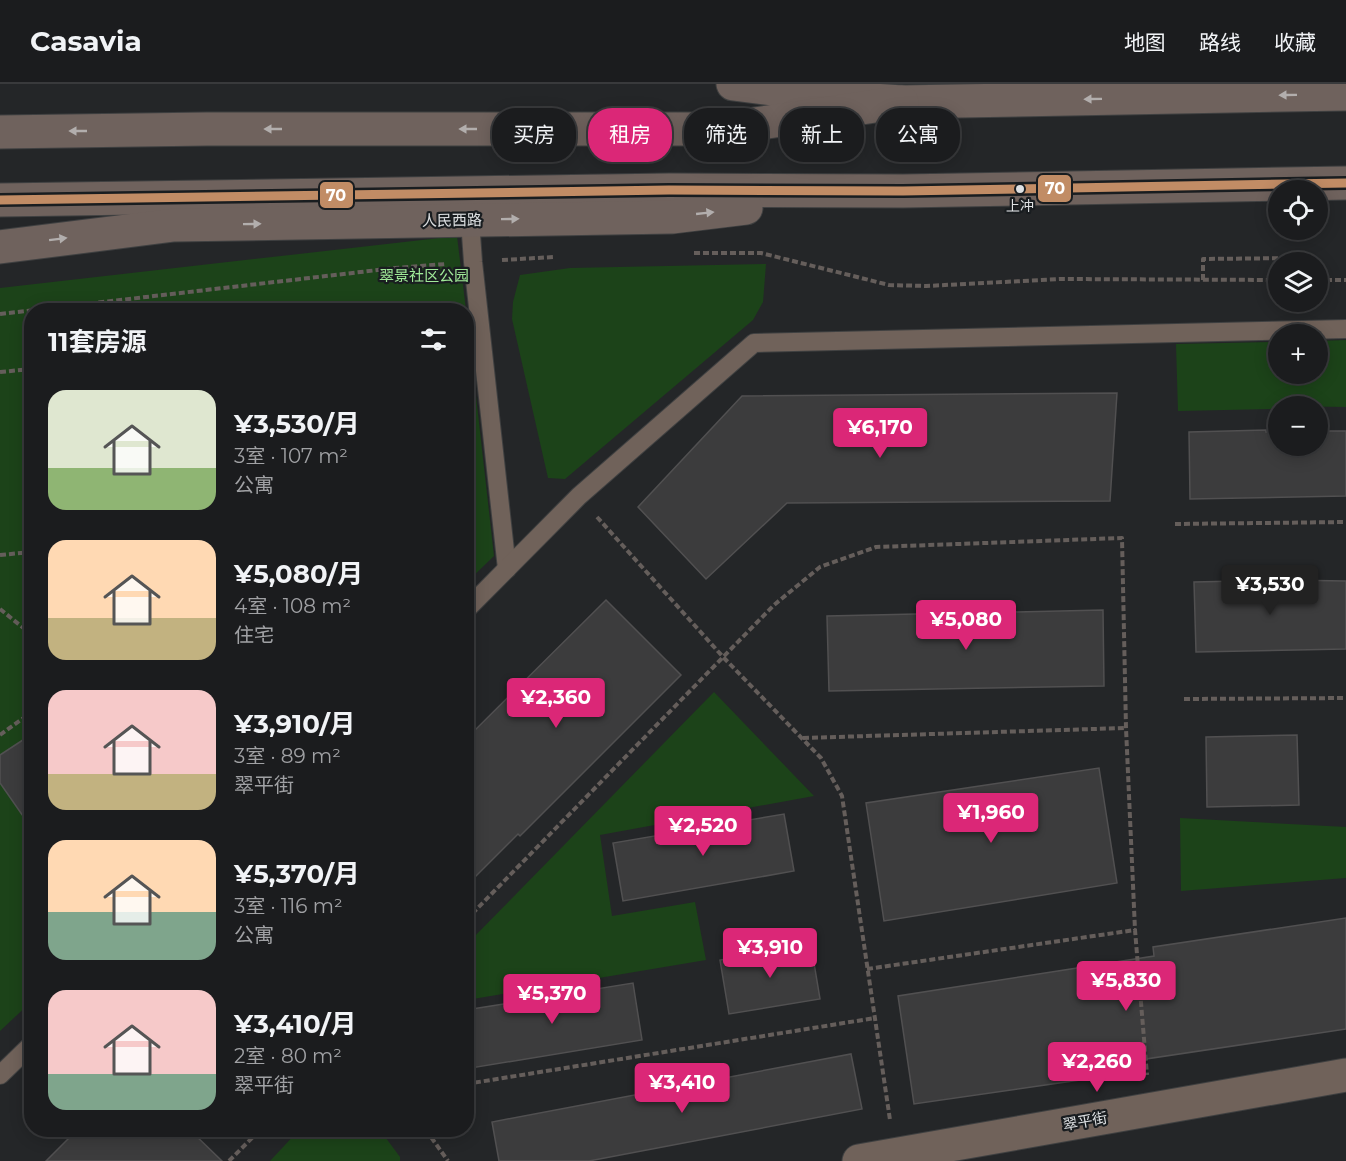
<!DOCTYPE html>
<html lang="zh">
<head>
<meta charset="utf-8">
<style>
	:root { --surface:#1b1c1e; --page:#28292b; --text:#f1f3f6; --muted:#a0a1a4; --line:#393a3c; --accent:#db2777 }
	body { margin:0; font-family:Montserrat,"Noto Sans SC",sans-serif; background:var(--page); color:var(--text); height:100vh; display:flex; flex-direction:column; font-size:22px; white-space:nowrap }
	* { box-sizing:border-box; margin:0 }
	p { font-size:20px; color:var(--muted) }
	.icon { flex:none; width:33px; height:33px; fill:none; stroke:currentColor; stroke-width:2; stroke-linecap:round; stroke-linejoin:round }
	.map { position:relative; flex:1; overflow:hidden }
	.drawer { position:absolute; left:24px; top:219px; width:450px; height:834px; display:flex; flex-direction:column; background:var(--surface); border-radius:24px; box-shadow:0 3px 15px #0003,0 0 0 2px var(--line) }
	.drawer>* { flex:none }
	.hud { position:absolute; left:492px; top:24px; width:570px; height:54px; display:flex; gap:12px }
	.buttons { position:absolute; left:1268px; top:96px; display:grid; gap:12px }
	.buttons a { display:grid; place-items:center; width:60px; height:60px; border-radius:50%; background:var(--surface); box-shadow:0 3px 15px #0003,0 0 0 2px var(--line); font-size:30px }
	.price { position:absolute; translate:-50% -51px; padding:0 14px; border-radius:6px; background:var(--accent); color:#fff; font-size:20px; line-height:39px; filter:drop-shadow(0 2px 3px #0008) }
	.price::after { content:''; position:absolute; left:50%; top:36px; width:18px; height:14px; margin-left:-9px; background:inherit; clip-path:polygon(0 0,100% 0,50% 100%) }
	.price.current { background:#222; color:#fff }
	ul { padding:0; list-style:none }
	li { display:flex; align-items:center; gap:18px; height:150px; padding:0 24px }
	li span { display:grid; place-items:center; flex:none; width:168px; height:120px; border-radius:18px; color:#555 }
	li>.icon { margin-inline-start:auto }
	span .icon { width:72px; height:72px; fill:#fffc; stroke-width:1 }
	li b { font-size:26px }
	h2 { display:flex; justify-content:space-between; align-items:center; height:72px; padding:0 24px; font-size:26px }
	.chip { padding:0 21px; border-radius:24px; background:var(--surface); box-shadow:0 3px 15px #0003,0 0 0 2px var(--line); font-size:21px; line-height:54px }
	.chip.current { background:var(--accent); color:#fff }
	header { display:flex; align-items:center; gap:36px; box-sizing:border-box; height:84px; padding:0 30px; background:var(--surface); border-bottom:2px solid var(--line) }
	header strong { font-size:28px }
	nav { display:flex; gap:33px; margin-inline-start:auto; font-size:21px }
	.map>svg:first-child { display:block }
	.green { fill:#1c4319 }
	.building { fill:#3c3c3d; stroke:#515051; stroke-width:1.5 }
	.lines { fill:none; stroke-linecap:round; stroke-linejoin:round }
	.lane-casing { stroke:#3f4041; stroke-width:20 }
	.street-casing { stroke:#3f4041; stroke-width:35 }
	.primary-casing { stroke:#3f4041; stroke-width:35 }
	.path { stroke:#655e5b; stroke-width:4; stroke-dasharray:6 3; stroke-linecap:butt }
	.lane { stroke:#70625a; stroke-width:18 }
	.street { stroke:#70625a; stroke-width:33 }
	.primary { stroke:#6f625d; stroke-width:33 }
	.bus-1-casing { stroke:#191d20; stroke-width:14 }
	.bus-1 { stroke:#c18c65; stroke-width:9 }
	.oneway { fill:#b2aead }
	.bus-dot { fill:#dee1e3; stroke:#191d20; stroke-width:2 }
	.labels { text-anchor:middle; dominant-baseline:central; stroke-width:4.5; stroke-linejoin:round; paint-order:stroke }
	.bus-label { font-size:14px; fill:#dee1e3; stroke:#191d20 }
	.street-label { font-size:15px; fill:#dee1e3; stroke:#191d20 }
	.park-label { font-size:15px; fill:#a0ea98; stroke:#191d20 }
	.line-badge { stroke:#191d20; stroke-width:2 }
	.badge-label { font-size:16px; text-anchor:middle; font-weight:bold; fill:#fff }
</style>
</head>
<body>
<header>
<strong>Casavia</strong>
<nav><a>地图</a><a>路线</a><a>收藏</a></nav>
</header>
<div class="map">
<svg width="1346" height="1077" viewBox="0 0 1346 1077">
	<rect width="100%" height="100%" fill="#242628"/>
	<!-- green -->
	<g class="green">
		<path d="M457,152L466,226H32V917L0,947V204Z"/>
		<path d="M766,180L763,218L753,236L565,395L548,394L512,235L513,218L520,191L570,184Z"/>
		<path d="M467,232L494,472L467,498H466Z"/>
		<path d="M1346,256V323L1278,322V325L1178,327L1176,260L1278,258V290H1317V257Z"/>
		<path d="M714,608L814,712L600,751L612,832L695,818L706,876L467,916V860Z"/>
		<path d="M1180,734L1346,743V794L1181,807Z"/>
		<path d="M299,1046H380L400,1073V1077H270Z"/>
	</g>
	<!-- building -->
	<g class="building">
		<path d="M1117,309L1110,417L787,419L706,495L638,423L742,312Z"/>
		<path d="M1266,346V348H1278V362H1317V347H1346V412L1190,415L1189,348Z"/>
		<path d="M1286,496L1346,497V565L1196,568L1194,498Z"/>
		<path d="M606,516L681,591L520,752L518,750L466,802V655Z"/>
		<path d="M1103,526L1104,602L829,607L827,532Z"/>
		<path d="M32,650V745L0,699V671Z"/>
		<path d="M1297,651L1299,721L1207,723L1206,653Z"/>
		<path d="M1099,684L1117,799L884,837L866,719Z"/>
		<path d="M784,730L794,787L623,817L613,759Z"/>
		<path d="M1346,834V945L1133,977L1135,988L914,1020L898,912L1154,872L1153,863Z"/>
		<path d="M811,861L820,915L729,930L720,876Z"/>
		<path d="M633,899L642,956L471,984L466,955V926Z"/>
		<path d="M851,970L862,1025L589,1077H499L492,1038Z"/>
		<path d="M77,1046H190L222,1077H46Z"/>
	</g>
	<g class="lines">
		<!-- lane casing -->
		<g class="lane-casing">
			<g id="lane">
				<path d="M470,136L473,178L507,485"/>
				<path d="M466,526L579,412L754,259L1346,245"/>
				<path d="M0,991L32,960"/>
			</g>
		</g>
		<!-- street casing -->
		<g class="street-casing">
			<path id="street" d="M859,1077L1346,991"/>
		</g>
		<!-- primary casing -->
		<g class="primary-casing">
			<g id="primary">
				<path d="M733,0L843,14L902,18L1346,10"/>
				<path d="M0,48L207,45H721L902,18"/>
				<path d="M0,116L669,106L903,107L1346,99"/>
				<path d="M0,163L174,141L672,133L746,124"/>
			</g>
		</g>
		<!-- path -->
		<g class="path">
			<path d="M694,169H761L889,201L926,202L1061,195L1278,196"/>
			<path d="M502,176L554,173"/>
			<path d="M1203,196V175L1295,174"/>
			<path d="M1317,196H1346"/>
			<path d="M81,220L85,226"/>
			<path d="M0,230L395,184L446,180"/>
			<path d="M0,288L32,285"/>
			<path d="M597,433L724,574L821,674L842,712L890,1036"/>
			<path d="M1175,440L1346,438"/>
			<path d="M0,471L32,468"/>
			<path d="M0,525L32,551"/>
			<path d="M1184,615L1346,614"/>
			<path d="M0,651L32,628"/>
			<path d="M803,654L1126,644"/>
			<path d="M466,836L774,521L820,483L876,463L1122,454L1126,644L1135,846"/>
			<path d="M867,885L1135,846L1147,991"/>
			<path d="M466,1000L875,934"/>
			<path d="M426,1046L448,1077"/>
			<path d="M229,1077L260,1046"/>
		</g>
		<!-- lane -->
		<use href="#lane" class="lane"/>
		<!-- street -->
		<use href="#street" class="street"/>
		<!-- primary -->
		<use href="#primary" class="primary"/>
		<!-- bus-1 casing -->
		<g class="bus-1-casing">
			<path id="bus-1" d="M0,116L669,106L903,107L1346,99"/>
		</g>
		<!-- bus-1 -->
		<use href="#bus-1" class="bus-1"/>
	</g>
	<!-- one-way arrows -->
	<defs><path id="oneway-solid" d="M-6-.8H1V-3.2L6.5 0L1 3.2V.8H-6Z" transform="scale(1.5)"/></defs>
	<g class="oneway">
		<use href="#oneway-solid" transform="translate(1288 11) rotate(179)"/>
		<use href="#oneway-solid" transform="translate(1093 15) rotate(179)"/>
		<use href="#oneway-solid" transform="translate(273 45) rotate(180)"/>
		<use href="#oneway-solid" transform="translate(468 45) rotate(180)"/>
		<use href="#oneway-solid" transform="translate(78 47) rotate(180)"/>
		<use href="#oneway-solid" transform="translate(705 129) rotate(-6)"/>
		<use href="#oneway-solid" transform="translate(510 135) rotate(-1)"/>
		<use href="#oneway-solid" transform="translate(252 140) rotate(-1)"/>
		<use href="#oneway-solid" transform="translate(58 155) rotate(-7)"/>
	</g>
	<!-- markers -->
	<circle class="bus-dot" cx="1020" cy="105" r="5"/>
	<g class="labels">
		<!-- bus labels -->
		<g class="bus-label">
			<text x="1020" y="122">上冲</text>
		</g>
		<!-- street labels -->
		<g class="street-label">
			<text transform="translate(452 136) rotate(-1)">人民西路</text>
			<text transform="translate(1085 1037) rotate(-10)">翠平街</text>
		</g>
		<!-- park labels -->
		<g class="park-label">
			<text x="424" y="191">翠景社区公园</text>
		</g>
	</g>
	<g class="line-badge">
		<rect x="1037" y="90" width="35" height="29" rx="6" fill="#c18c65"/>
		<rect x="319" y="97" width="35" height="28" rx="6" fill="#c18c65"/>
	</g>
	<g class="badge-label">
		<text x="1055" y="110">70</text>
		<text x="336" y="117">70</text>
	</g>
</svg>
<div class="buttons">
<a><svg class="icon" aria-label="locate" viewBox="0 0 24 24"><circle cx="12" cy="12" r="6"/><path d="M12 2v4M12 18v4M2 12h4M18 12h4"/></svg></a>
<a><svg class="icon" aria-label="layers" viewBox="0 0 24 24"><path d="M12 4l9 5-9 5-9-5zM3 14l9 5 9-5"/></svg></a>
<a>+</a>
<a>−</a>
</div>
<b class="price" style="left:880px;top:375px">¥6,170</b>
<b class="price current" style="left:1270px;top:532px">¥3,530</b>
<b class="price" style="left:966px;top:567px">¥5,080</b>
<b class="price" style="left:556px;top:645px">¥2,360</b>
<b class="price" style="left:991px;top:760px">¥1,960</b>
<b class="price" style="left:703px;top:773px">¥2,520</b>
<b class="price" style="left:770px;top:895px">¥3,910</b>
<b class="price" style="left:1126px;top:928px">¥5,830</b>
<b class="price" style="left:552px;top:941px">¥5,370</b>
<b class="price" style="left:1097px;top:1009px">¥2,260</b>
<b class="price" style="left:682px;top:1030px">¥3,410</b>
<div class="hud">
<a class="chip">买房</a>
<a class="chip current">租房</a>
<a class="chip">筛选</a>
<a class="chip">新上</a>
<a class="chip">公寓</a>
</div>
<section class="drawer">
<h2>11套房源<svg class="icon" aria-label="filters" viewBox="0 0 24 24"><path d="M4 7h16M4 17h16"/><circle cx="9" cy="7" r="2"/><circle cx="15" cy="17" r="2"/></svg></h2>
<ul>
<li><span style="background:linear-gradient(#dfe7d0 65%,#8fb573 0)"><svg class="icon" aria-label="home" viewBox="0 0 24 24"><path d="M3 11l9-7 9 7M6 9v11h12V9"/></svg></span><div><b>¥3,530/月</b><p>3室 · 107 m²</p><p>公寓</p></div></li>
<li><span style="background:linear-gradient(#ffd9b3 65%,#c2b280 0)"><svg class="icon" aria-label="home" viewBox="0 0 24 24"><path d="M3 11l9-7 9 7M6 9v11h12V9"/></svg></span><div><b>¥5,080/月</b><p>4室 · 108 m²</p><p>住宅</p></div></li>
<li><span style="background:linear-gradient(#f6c9c9 70%,#c2b280 0)"><svg class="icon" aria-label="home" viewBox="0 0 24 24"><path d="M3 11l9-7 9 7M6 9v11h12V9"/></svg></span><div><b>¥3,910/月</b><p>3室 · 89 m²</p><p>翠平街</p></div></li>
<li><span style="background:linear-gradient(#ffd9b3 60%,#7fa58c 0)"><svg class="icon" aria-label="home" viewBox="0 0 24 24"><path d="M3 11l9-7 9 7M6 9v11h12V9"/></svg></span><div><b>¥5,370/月</b><p>3室 · 116 m²</p><p>公寓</p></div></li>
<li><span style="background:linear-gradient(#f6c9c9 70%,#7fa58c 0)"><svg class="icon" aria-label="home" viewBox="0 0 24 24"><path d="M3 11l9-7 9 7M6 9v11h12V9"/></svg></span><div><b>¥3,410/月</b><p>2室 · 80 m²</p><p>翠平街</p></div></li>
</ul>
</section>
</div>
</body>
</html>
